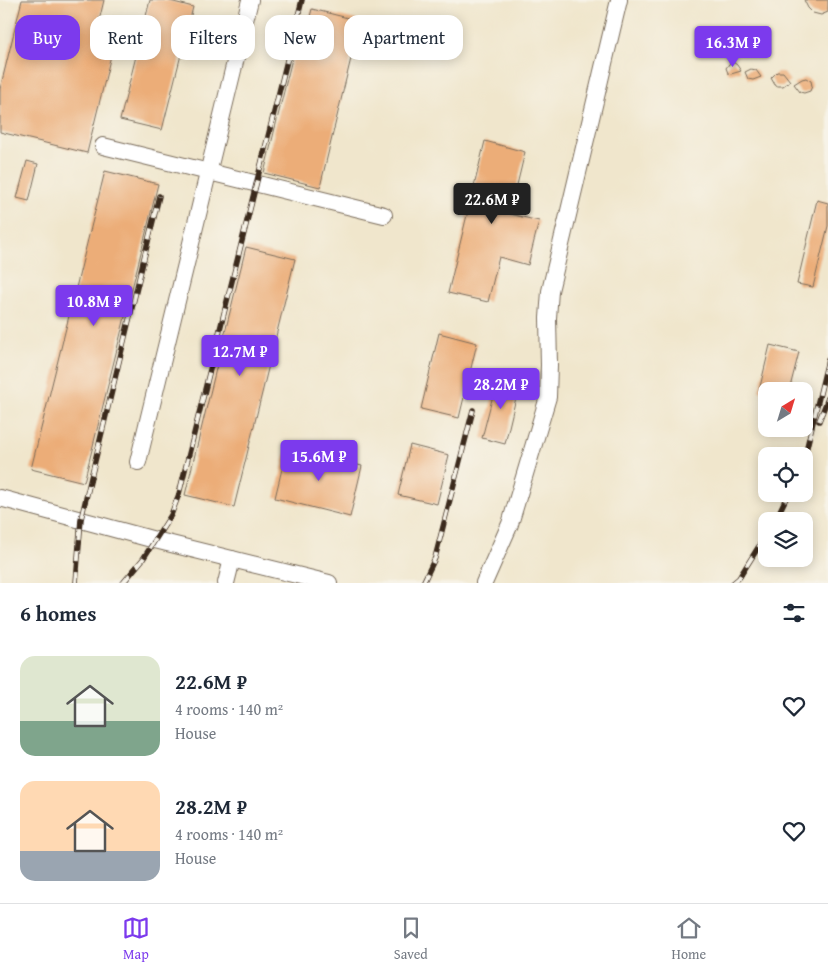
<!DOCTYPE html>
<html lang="en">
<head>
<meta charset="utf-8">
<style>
	:root { --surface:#fff; --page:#f6f6f7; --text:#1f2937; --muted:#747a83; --line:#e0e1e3; --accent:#7c3aed }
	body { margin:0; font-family:"Gentium Book Plus",serif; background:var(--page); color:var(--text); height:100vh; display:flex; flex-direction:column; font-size:19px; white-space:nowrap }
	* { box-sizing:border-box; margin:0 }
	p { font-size:16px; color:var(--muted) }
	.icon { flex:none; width:28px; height:28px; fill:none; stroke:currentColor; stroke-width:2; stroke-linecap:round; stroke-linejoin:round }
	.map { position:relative; height:583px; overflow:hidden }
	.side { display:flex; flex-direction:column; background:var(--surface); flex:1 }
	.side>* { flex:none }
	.top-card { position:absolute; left:15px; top:15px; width:500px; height:45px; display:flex; gap:10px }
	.needle { width:32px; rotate:38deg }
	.buttons { position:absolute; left:758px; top:382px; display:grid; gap:10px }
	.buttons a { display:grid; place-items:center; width:55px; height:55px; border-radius:10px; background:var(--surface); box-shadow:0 2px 12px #0003; font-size:25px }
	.price { position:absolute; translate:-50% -42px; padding:0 11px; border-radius:5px; background:var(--accent); color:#fff; font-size:16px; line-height:32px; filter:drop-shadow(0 1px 2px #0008) }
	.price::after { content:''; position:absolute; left:50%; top:30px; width:15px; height:11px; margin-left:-8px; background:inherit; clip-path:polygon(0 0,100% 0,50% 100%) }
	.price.current { background:#222; color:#fff }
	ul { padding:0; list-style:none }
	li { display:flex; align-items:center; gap:15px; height:125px; padding:0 20px }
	li span { display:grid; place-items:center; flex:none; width:140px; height:100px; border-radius:15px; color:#555 }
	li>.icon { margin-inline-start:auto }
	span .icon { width:60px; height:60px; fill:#fffc; stroke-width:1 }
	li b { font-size:21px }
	h2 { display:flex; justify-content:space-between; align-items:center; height:60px; padding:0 20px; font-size:21px }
	.pill { padding:0 18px; border-radius:15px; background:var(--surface); box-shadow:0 2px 12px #0003; font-size:18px; line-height:45px }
	.pill.current { background:var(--accent); color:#fff }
	.tabs { display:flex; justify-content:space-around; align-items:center; height:70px; border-top:1px solid var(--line); background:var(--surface); font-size:14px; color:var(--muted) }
	.tabs a { display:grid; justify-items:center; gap:2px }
	.tabs .current { color:var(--accent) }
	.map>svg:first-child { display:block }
	.building { fill:#ecad78 }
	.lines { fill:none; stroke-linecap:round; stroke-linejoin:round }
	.minor-casing { stroke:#7a6c5b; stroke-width:18 }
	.minor { stroke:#fff; stroke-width:16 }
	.rail-casing { stroke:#3b2a1e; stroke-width:5.5 }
	.rail { stroke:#f7f3e8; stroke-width:4; stroke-dasharray:11; stroke-linecap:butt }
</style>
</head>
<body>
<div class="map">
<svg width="828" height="583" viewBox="0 0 828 583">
	<rect width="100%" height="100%" fill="#f7f3e8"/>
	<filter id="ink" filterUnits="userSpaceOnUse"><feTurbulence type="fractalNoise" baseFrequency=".02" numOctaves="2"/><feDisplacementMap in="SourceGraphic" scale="10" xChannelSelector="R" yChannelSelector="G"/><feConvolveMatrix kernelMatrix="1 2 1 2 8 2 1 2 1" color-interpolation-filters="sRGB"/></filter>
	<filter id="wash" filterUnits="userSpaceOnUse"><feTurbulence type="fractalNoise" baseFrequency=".0096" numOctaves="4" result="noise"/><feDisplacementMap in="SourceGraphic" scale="20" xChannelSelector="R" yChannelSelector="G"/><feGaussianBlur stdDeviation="1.12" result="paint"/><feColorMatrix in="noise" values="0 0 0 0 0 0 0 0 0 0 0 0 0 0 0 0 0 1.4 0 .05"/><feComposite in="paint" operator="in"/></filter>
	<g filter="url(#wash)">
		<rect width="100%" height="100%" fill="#f0e6cc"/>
		<g id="blocks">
			<!-- building -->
			<g class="building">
				<path d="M22,0H104L95,38L114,43L87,153L0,132V89Z"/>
				<path d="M150,0H166L193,7L162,130L120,120Z"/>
				<path d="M804,0H828V12L821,15L813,13L808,8Z"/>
				<path d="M312,9L360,21L320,187L264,173L301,22L308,24Z"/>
				<path d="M733,62L737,65L741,71L731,74L728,73L726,68L729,64Z"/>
				<path d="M751,69L756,70L761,77L753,80L748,79L745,72Z"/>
				<path d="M777,72H783L790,81L783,86H777L775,85L771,78Z"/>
				<path d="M806,78L811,81L812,86L810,91L804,93L800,92L794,84L802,79Z"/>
				<path d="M485,141L525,152L510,214L539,221L528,265L499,257L488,302L448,293Z"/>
				<path d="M27,161L38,164L29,201L17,198Z"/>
				<path d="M105,171L158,184L84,482L31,469Z"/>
				<path d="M817,200L828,203V226L813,287L797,284Z"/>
				<path d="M246,247L295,259L234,507L185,495Z"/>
				<path d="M439,333L477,343L459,418L421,409Z"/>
				<path d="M770,345L799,352L789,391H759Z"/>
				<path d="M498,376L520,381L505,444L482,438Z"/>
				<path d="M410,445L449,455L437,504L398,495Z"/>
				<path d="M287,448L362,466L350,517L275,498Z"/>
			</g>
		</g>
	</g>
	<g filter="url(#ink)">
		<use href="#blocks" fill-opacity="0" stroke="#7a6c5b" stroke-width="1"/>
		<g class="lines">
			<!-- minor casing -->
			<g class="minor-casing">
				<g id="minor">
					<path d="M103,146L384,215"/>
					<path d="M138,462L250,0"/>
					<path d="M0,498L155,540L329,583"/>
					<path d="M226,583L232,559"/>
					<path d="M484,583L510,524L548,397L549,365L548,318L550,291L619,0"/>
				</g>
			</g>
			<!-- minor -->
			<use href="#minor" class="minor"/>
			<!-- rail casing -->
			<g class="rail-casing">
				<g id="rail">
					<path d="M819,421L828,398"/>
					<path d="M804,459L828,360"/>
					<path d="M775,521L788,494"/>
					<path d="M76,583L81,519L159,196"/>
					<path d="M123,583L143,559L171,515L179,494L302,0"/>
					<path d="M423,583L435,558L473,410"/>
					<path d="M733,583L739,578L766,535"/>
				</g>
			</g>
			<!-- rail -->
			<use href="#rail" class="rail"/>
		</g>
	</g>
</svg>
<div class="buttons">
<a><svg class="needle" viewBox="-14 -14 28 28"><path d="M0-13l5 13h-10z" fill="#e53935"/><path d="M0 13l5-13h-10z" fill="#747a83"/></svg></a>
<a><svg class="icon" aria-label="locate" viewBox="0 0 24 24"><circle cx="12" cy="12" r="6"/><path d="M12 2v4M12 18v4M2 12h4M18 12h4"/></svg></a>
<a><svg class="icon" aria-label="layers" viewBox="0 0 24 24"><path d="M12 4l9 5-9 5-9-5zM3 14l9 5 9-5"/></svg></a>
</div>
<b class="price" style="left:733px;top:68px">16.3M ₽</b>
<b class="price current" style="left:492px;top:225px">22.6M ₽</b>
<b class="price" style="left:94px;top:327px">10.8M ₽</b>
<b class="price" style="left:240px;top:377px">12.7M ₽</b>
<b class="price" style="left:501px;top:410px">28.2M ₽</b>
<b class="price" style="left:319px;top:482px">15.6M ₽</b>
<div class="top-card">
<a class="pill current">Buy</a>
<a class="pill">Rent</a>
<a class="pill">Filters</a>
<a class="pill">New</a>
<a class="pill">Apartment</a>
</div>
</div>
<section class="side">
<h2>6 homes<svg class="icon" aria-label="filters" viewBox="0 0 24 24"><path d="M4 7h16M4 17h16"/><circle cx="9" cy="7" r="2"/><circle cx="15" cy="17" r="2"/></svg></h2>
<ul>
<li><span style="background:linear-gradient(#dfe7d0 65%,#7fa58c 0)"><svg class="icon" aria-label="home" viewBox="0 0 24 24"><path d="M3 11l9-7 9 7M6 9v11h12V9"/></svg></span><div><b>22.6M ₽</b><p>4 rooms · 140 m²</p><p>House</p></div><svg class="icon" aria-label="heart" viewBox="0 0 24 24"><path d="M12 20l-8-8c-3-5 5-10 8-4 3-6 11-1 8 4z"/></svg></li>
<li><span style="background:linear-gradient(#ffd9b3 70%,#9aa5b1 0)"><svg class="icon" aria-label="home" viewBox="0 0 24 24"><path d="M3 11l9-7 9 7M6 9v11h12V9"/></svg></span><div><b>28.2M ₽</b><p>4 rooms · 140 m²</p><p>House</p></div><svg class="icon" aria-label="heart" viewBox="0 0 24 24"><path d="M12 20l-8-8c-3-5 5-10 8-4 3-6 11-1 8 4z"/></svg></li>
</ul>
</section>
<nav class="tabs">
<a class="current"><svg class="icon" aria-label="map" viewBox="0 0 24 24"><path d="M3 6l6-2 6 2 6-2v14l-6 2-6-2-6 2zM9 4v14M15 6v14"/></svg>Map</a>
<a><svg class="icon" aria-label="saved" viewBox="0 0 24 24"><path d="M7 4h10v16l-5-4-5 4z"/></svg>Saved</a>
<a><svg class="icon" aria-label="home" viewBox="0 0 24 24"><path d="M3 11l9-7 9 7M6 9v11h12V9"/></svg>Home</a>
</nav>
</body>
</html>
